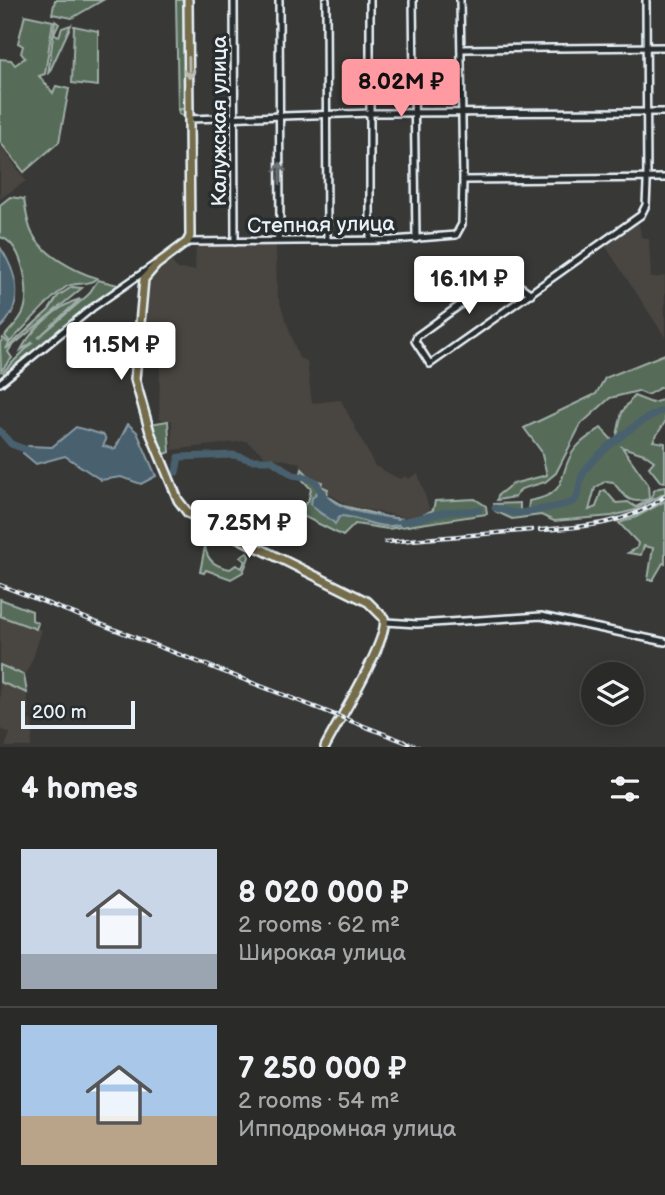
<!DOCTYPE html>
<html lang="en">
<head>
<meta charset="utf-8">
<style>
	:root { --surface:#2a2a28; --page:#363634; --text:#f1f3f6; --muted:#a5a7a8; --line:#464645; --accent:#ff9aa2 }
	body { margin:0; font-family:"Balsamiq Sans",sans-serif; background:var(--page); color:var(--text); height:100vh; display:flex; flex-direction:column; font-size:26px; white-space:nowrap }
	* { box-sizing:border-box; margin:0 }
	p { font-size:23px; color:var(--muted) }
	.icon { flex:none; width:38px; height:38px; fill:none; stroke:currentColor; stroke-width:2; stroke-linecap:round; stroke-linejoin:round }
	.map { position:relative; height:747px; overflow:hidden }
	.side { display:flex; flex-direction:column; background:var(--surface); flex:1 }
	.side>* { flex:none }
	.controls { position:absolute; left:581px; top:662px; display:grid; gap:14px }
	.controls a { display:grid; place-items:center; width:63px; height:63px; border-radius:50%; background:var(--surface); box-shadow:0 4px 18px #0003,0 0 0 2px var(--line); font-size:35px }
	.scale { position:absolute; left:21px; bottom:18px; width:114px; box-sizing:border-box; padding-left:7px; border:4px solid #e8f1f8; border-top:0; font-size:19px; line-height:24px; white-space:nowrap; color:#e8f1f8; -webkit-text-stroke:5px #2a2d2e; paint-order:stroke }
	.price { position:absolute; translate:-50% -60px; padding:0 16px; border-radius:7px; background:#fff; color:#222; font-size:23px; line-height:46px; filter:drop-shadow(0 2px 4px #0008) }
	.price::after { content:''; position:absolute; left:50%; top:42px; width:21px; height:16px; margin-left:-10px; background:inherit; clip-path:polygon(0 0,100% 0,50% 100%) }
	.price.current { background:var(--accent); color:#111 }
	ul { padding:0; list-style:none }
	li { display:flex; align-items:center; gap:21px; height:175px; padding:0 21px }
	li+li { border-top:2px solid var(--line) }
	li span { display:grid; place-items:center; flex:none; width:196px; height:140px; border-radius:0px; color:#555 }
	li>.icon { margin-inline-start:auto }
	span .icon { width:84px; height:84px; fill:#fffc; stroke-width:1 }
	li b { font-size:30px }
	h2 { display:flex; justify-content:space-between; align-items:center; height:84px; padding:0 21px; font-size:30px }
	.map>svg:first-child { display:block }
	.built { fill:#494540 }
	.green { fill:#566c58; stroke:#9faea8; stroke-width:2; fill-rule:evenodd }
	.water { fill:#4a616e; stroke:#899ba5; stroke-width:2 }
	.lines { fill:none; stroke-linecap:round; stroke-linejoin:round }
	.river { stroke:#4a616e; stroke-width:7 }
	.minor-casing { stroke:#e8f1f8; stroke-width:10 }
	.major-casing { stroke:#e8f1f8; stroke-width:12 }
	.minor { stroke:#2a2d2e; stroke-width:5 }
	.major { stroke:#746c4b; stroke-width:7 }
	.rail-casing { stroke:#e8f1f8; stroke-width:4.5 }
	.rail { stroke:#2a2d2e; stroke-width:2; stroke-dasharray:5; stroke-linecap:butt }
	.oneway { stroke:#babcb3 }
	.oneway2 { stroke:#6c7275 }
	.labels { text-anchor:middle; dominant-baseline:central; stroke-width:7; stroke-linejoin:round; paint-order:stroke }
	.street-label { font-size:21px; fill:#e8f1f8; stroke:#2a2d2e }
</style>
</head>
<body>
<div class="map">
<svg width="665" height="747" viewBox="0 0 665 747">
	<rect width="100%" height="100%" fill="#383836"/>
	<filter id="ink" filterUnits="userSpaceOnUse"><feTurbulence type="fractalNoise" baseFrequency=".0143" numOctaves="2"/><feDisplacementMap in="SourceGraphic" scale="14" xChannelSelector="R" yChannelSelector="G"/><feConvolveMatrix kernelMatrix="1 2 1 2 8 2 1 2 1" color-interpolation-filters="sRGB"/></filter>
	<g filter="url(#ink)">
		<!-- built -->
		<g class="built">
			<path d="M0,144L26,181L0,199Z"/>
			<path d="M633,224H639L641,237L649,239L651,278L665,276V337L604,244Z"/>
			<path d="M276,243L277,294L299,358L307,361L312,403L341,400L375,466L400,479L406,476L408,479L418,473L430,511L413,519L349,506L303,478L300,463L265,456L246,441L172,450V421L159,419L160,357L141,352L149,276L168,258L178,269L195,270L196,244Z"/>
			<path d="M0,617L42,630L33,658L26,674H23L30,714L28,719L32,721L33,729L31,747H5L10,733L0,729Z"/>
		</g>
		<!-- green -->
		<g class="green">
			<path d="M55,0H103L72,18L52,14Z"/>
			<path d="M176,0H182L186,13L184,117L179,114L178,110L183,109H178Z"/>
			<path d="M25,15L53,21L45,74L39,76L53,93L56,86L69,89L59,142L24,172L0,142V59L11,60L15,65L25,58L21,53L23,46L18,43Z"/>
			<path d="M55,21L59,24L54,34L59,36L62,28L71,25L48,75Z"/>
			<path d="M74,26L98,31V86L72,83Z"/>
			<path d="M10,197L24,199C26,210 27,223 32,233C42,254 76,272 97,278C87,287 76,281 66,287C50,297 26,327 10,342L5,336C11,328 21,320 24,310C31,289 22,243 0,237V205Z"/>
			<path d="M98,280L118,285L5,375L3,372L33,342L21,350C31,330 58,305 80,299L38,338L88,295Z"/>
			<path d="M72,287L82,288L11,347L8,352L12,358L1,371L0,343L3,338L9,343L6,349L49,310L58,296Z"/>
			<path d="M665,354V385L647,395L638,391L610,398L581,424L556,473L545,482L521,489L515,497L497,500L498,495L512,484L547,475L541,451L524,428L596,394L605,378Z"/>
			<path d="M634,396L652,403L665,399V422L653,441L665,443V482L660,481L649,467L654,461L644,454L622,447L648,484L649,499C629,505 625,497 613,482L606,481L595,488L589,510L596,507L601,492L605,490L616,503L628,502L636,507L651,499C653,489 656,488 665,487V493L635,510L612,516L554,521L541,515L512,519L495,511L494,504L520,503V510H528L529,501C573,493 556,473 575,449C582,440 592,434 601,428L612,440H616L622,412Z"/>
			<path d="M168,421L170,452L163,455L150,424Z"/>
			<path d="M302,469L311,478L322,482L321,486L328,489L326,495L344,506L387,517L413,520L433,510L435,501L475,499L486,506L487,514L388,529L355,524L343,536L299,514L302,506L308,502L311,489L300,477ZM322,489C333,509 351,508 371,513C384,516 391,521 405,520C373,531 373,521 345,516C335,514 329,520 320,513C317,510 314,502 312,498Z"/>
			<path d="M665,501V564L663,563L653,580H648L653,548L644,546L641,555L628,553L637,548L638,543L619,523L636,517Z"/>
			<path d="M205,546C207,561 215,566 230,569L236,565L242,568L245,561L240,557L247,552L249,557L243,572L231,579L206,570L204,573L200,572Z"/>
			<path d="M0,599L32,611V620L38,623L36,629L0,616Z"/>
			<path d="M0,665L24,675L27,693L0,682Z"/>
		</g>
		<!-- water -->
		<g class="water">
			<path d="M0,247C17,273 26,304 0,328Z"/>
			<path d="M128,424L137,432L156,476L141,484L121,477L101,480L65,456L36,464L23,453L28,446L52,447L76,427L104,435L106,440L103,446L115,449Z"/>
			<path d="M320,489C344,517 376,513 408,521C381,535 363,516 340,516L335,524C327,515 318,514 311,504L312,498Z"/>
		</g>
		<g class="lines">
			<!-- river -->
			<g class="river">
				<path d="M0,431L11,444L30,451"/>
				<path d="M176,472L179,457L234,455L251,460H271L293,475L306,477L316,482L324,497"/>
				<path d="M495,508C502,510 509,512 516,513C523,513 569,505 574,501C581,495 578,484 582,476C591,456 644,416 665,410"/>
				<path d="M402,522L447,512L479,510"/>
			</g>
			<!-- minor casing -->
			<g class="minor-casing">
				<g id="minor">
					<path d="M234,0L235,242"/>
					<path d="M326,0L327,240"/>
					<path d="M413,0L416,239"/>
					<path d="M461,49L665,47"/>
					<path d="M190,119L370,113L665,112"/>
					<path d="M463,180L665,178"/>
					<path d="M277,240L280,234L279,0"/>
					<path d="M370,240V0"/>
					<path d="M187,242L393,240L456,235L462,224L463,180L460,0"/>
					<path d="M531,294C522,287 514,280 502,282C483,285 435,324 417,336L415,341L430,364L641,215L646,205L647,184L646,0"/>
					<path d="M0,383L92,308L154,265"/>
					<path d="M386,622L417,624L541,616L665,642"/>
				</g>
			</g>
			<!-- major casing -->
			<g class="major-casing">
				<path id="major" d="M188,0L190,236L187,242L156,265L144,279L135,379L150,432L178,500L188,513L368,602L384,618C390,639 337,723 325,747"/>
			</g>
			<!-- minor -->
			<use href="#minor" class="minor"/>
			<!-- major -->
			<use href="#major" class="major"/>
			<!-- rail casing -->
			<g class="rail-casing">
				<g id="rail">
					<path d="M540,530C583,527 631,524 665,496"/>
					<path d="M386,542L532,530"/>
					<path d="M0,585L418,747"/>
				</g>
			</g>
			<!-- rail -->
			<use href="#rail" class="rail"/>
		</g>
		<!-- one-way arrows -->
		<defs><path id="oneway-shaft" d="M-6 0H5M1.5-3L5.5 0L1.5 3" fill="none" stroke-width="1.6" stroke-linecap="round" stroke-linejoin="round" transform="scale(1.75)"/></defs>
		<use class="oneway" href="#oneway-shaft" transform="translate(189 68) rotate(89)"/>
		<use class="oneway2" href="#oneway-shaft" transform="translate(280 173) rotate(-90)"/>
	</g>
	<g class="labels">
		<!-- street labels -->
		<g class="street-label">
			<text transform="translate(219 121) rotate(-90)">Калужская улица</text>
			<text transform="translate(321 225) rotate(-1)">Степная улица</text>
		</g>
	</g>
</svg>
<div class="controls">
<a><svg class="icon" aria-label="layers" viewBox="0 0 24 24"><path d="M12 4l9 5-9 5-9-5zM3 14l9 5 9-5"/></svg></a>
</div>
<div class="scale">200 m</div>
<b class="price current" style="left:401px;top:119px">8.02M ₽</b>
<b class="price" style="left:469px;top:316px">16.1M ₽</b>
<b class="price" style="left:121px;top:382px">11.5M ₽</b>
<b class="price" style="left:249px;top:560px">7.25M ₽</b>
</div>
<section class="side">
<h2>4 homes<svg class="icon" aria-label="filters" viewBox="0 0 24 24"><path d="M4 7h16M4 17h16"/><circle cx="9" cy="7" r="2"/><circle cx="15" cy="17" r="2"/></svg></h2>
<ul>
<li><span style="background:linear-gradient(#c9d6e8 75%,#9aa5b1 0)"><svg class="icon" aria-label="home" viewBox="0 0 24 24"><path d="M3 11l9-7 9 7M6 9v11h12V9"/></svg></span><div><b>8 020 000 ₽</b><p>2 rooms · 62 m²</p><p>Широкая улица</p></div></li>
<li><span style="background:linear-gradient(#a9c7e8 65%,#b9a48a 0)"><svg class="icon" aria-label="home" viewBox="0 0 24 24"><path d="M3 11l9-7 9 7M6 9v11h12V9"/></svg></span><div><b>7 250 000 ₽</b><p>2 rooms · 54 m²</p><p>Ипподромная улица</p></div></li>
</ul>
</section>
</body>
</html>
